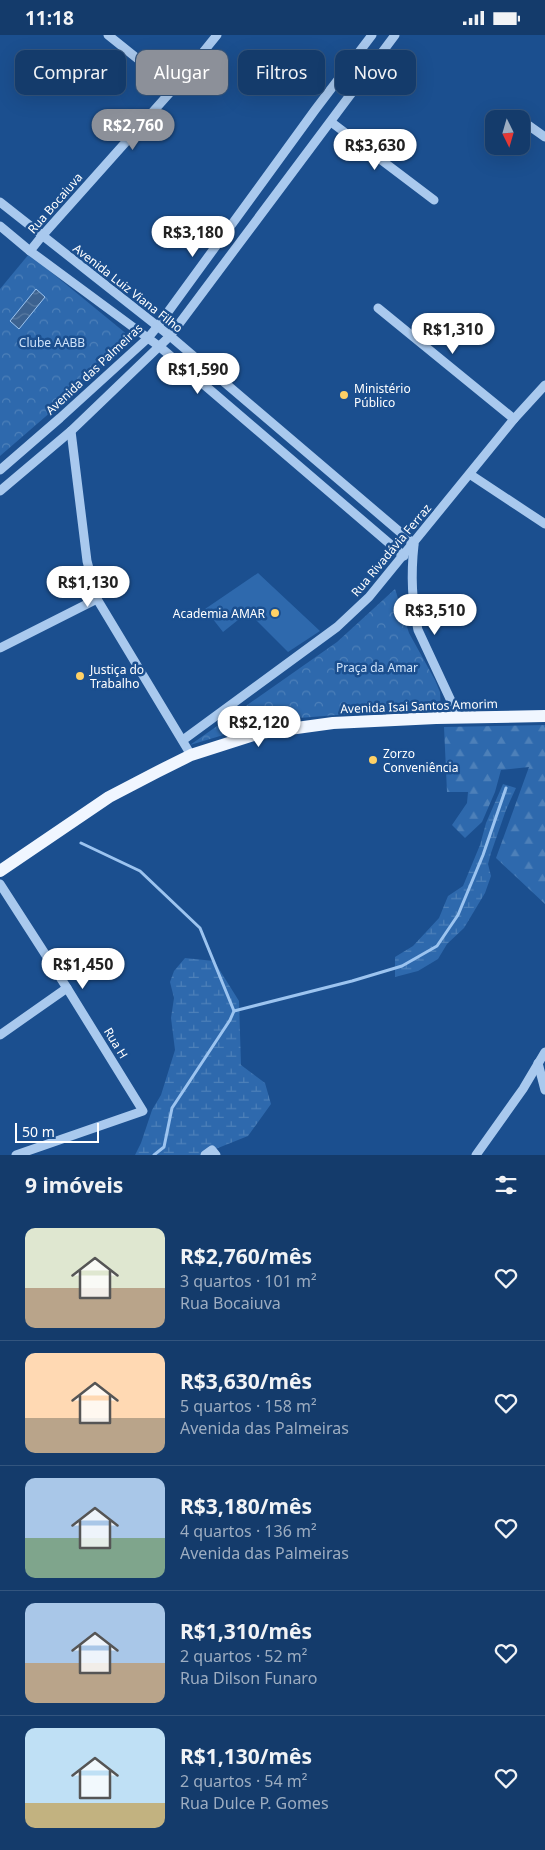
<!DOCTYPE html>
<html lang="pt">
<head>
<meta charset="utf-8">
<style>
	:root { --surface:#143b6b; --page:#214673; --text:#f1f3f6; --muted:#9dadc1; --line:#33557e; --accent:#8c9099 }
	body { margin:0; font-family:"Noto Sans",sans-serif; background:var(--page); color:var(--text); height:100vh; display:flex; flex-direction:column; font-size:19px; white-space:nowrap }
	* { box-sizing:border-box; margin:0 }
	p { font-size:16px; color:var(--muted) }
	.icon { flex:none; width:28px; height:28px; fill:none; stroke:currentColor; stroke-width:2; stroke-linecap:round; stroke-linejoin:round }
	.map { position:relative; height:1120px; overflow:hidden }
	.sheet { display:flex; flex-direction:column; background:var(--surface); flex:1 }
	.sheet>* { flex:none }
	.hud { position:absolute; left:15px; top:15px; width:515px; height:45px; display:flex; gap:10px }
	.needle { width:32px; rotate:175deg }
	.controls { position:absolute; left:485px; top:75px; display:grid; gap:10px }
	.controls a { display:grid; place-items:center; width:45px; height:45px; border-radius:10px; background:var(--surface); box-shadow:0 5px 20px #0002,0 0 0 1px var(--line); font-size:25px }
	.scale { position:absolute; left:15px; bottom:12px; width:84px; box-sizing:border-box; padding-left:5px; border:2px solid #fff; border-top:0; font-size:14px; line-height:18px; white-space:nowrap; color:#fff; -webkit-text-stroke:4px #1b4f8f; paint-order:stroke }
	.price { position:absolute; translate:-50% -42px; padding:0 11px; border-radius:18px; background:#fff; color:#222; font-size:16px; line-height:32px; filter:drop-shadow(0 1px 2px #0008) }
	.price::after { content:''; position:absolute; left:50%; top:30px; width:15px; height:11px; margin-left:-8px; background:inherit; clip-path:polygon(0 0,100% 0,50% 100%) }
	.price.current { background:var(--accent); color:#fff }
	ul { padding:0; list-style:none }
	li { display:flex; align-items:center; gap:15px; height:125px; padding:0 25px }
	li+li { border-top:1px solid var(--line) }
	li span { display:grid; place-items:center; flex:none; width:140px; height:100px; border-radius:10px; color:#555 }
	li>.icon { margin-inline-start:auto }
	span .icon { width:60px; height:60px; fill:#fffc; stroke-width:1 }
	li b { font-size:21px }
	h2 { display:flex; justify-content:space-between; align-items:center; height:60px; padding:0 25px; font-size:21px }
	.pill { padding:0 18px; border-radius:10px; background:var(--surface); box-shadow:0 5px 20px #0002,0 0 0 1px var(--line); font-size:18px; line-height:45px }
	.pill.current { background:var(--accent); color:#fff }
	.status { display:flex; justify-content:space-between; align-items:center; height:35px; padding:0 25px; background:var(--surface); direction:ltr }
	.status svg { height:14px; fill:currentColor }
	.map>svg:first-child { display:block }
	.grass { fill:#2e69ad }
	.forest { fill:url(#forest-firs) }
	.wetland { fill:url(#wetland-marsh) }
	.park { fill:url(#park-crowns) }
	.water { fill:url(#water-waves); stroke:#9cc4f0 }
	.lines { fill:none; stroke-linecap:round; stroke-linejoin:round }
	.stream { stroke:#9cc4f0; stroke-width:3 }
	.minor { stroke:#a9c9ee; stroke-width:9 }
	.major { stroke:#f0f6ff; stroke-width:12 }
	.poi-dot { fill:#ffd166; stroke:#1b4f8f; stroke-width:2 }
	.labels { text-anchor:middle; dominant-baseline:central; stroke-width:5; stroke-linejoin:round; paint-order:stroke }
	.street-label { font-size:12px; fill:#fff; stroke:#1b4f8f }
	.park-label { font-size:12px; fill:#cfe3fa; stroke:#1b4f8f }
	.poi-label { font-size:12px; fill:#fff; stroke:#1b4f8f; text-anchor:start }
</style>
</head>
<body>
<div class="status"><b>11:18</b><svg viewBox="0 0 49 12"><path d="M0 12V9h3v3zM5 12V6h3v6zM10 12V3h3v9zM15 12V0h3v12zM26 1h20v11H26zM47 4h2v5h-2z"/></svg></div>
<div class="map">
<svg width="545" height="1120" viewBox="0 0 545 1120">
	<defs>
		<pattern id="forest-firs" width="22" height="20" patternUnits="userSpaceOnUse" patternTransform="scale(1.25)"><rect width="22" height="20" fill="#2e69ad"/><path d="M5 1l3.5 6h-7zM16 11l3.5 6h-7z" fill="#4d80b9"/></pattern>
		<pattern id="wetland-marsh" width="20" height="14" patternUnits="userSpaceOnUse" patternTransform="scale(1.25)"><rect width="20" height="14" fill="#2e69ad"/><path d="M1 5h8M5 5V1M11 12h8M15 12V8" fill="none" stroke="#4d80b9"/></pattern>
		<pattern id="park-crowns" width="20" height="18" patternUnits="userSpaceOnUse" patternTransform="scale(1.25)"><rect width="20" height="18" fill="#2e69ad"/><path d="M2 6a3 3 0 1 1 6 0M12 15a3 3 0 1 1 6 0" fill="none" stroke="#4d80b9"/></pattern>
		<pattern id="water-waves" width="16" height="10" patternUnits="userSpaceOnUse" patternTransform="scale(1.25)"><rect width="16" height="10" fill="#3c6290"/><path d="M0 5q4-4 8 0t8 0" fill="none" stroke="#597aa1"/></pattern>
	</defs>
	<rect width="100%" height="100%" fill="#1b4f8f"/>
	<!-- grass -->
	<path class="grass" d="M258,538L320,596L288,617L248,577L223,597L205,574Z"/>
	<!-- forest -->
	<path class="forest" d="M545,690V869L496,823L529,732L501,735L495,757L482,787L465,803L452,790L467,768L468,757H447L444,692Z"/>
	<!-- wetland -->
	<g class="wetland">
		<path d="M503,749L516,753L506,775L491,818L488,829L491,841L485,858L464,893L447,909L438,924L418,936L395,942V922L413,911L439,883L448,861L463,851L480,810L486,788Z"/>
		<path d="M185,923L214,926L239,966L241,1030L265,1048L271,1069L248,1101L213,1115L208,1120H135L141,1108L152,1075L161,1060L175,1015L171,983L174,963L170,947L174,936Z"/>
	</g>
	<!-- park -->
	<g class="park">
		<path d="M29,219L134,305L0,421V254Z"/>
		<path d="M395,554L409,598L435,645L440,657L441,674L362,678L274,685L190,710L337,607Z"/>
	</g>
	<!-- water -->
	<path class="water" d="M36,254L45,262L19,294L10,286Z"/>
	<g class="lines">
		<!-- stream -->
		<g class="stream">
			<path d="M81,808L140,836L200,893L234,976L230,985L172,1073L164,1112L154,1120"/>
			<path d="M234,976L352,946L402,931L437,911L458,880L483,820L506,753"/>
		</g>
		<!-- minor -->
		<g class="minor">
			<path d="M108,0L174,53"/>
			<path d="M521,85L545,102"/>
			<path d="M331,87L434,165"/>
			<path d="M0,167L170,301L414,509"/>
			<path d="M0,191L30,216L160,312L404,521"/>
			<path d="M30,216L42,201L174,53L217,0"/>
			<path d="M378,273L514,384"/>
			<path d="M71,396L87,526L97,564L191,720"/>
			<path d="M0,435L60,383L148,303L157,292L315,75L372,0"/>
			<path d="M471,440L545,489"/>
			<path d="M0,456L71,396L170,301L395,0"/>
			<path d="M414,510C411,537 412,568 418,595L459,683"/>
			<path d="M0,613L97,564"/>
			<path d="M183,705L337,592L369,562L514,384L545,350"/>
			<path d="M0,849L67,953L143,1076L16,1120"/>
			<path d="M0,1000L67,953"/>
			<path d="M538,1028L545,1055"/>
			<path d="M205,1120L212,1115L216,1120"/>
			<path d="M476,1120L523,1054L545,1017"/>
		</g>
		<!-- major -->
		<path class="major" d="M0,836L109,762L157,737L191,720L260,698L333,688L436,683L545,681"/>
	</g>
	<!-- markers -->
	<g class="poi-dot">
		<circle cx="344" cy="360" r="5"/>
		<circle cx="275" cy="578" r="5"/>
		<circle cx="80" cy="641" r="5"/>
		<circle cx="373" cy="725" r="5"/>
	</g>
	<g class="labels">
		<!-- street labels -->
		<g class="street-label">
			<text transform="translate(55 168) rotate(-49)">Rua Bocaiuva</text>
			<text transform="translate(128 253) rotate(38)">Avenida Luiz Viana Filho</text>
			<text transform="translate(94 334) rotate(-43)">Avenida das Palmeiras</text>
			<text transform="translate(391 515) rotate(-50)">Rua Rivadávia Ferraz</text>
			<text transform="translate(419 671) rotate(-2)">Avenida Isai Santos Amorim</text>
			<text transform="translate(116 1008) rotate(59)">Rua H</text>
		</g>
		<!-- park labels -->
		<g class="park-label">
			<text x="52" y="307">Clube AABB</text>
			<text x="377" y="632">Praça da Amar</text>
		</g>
		<!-- poi labels -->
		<g class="poi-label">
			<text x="354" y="353">Ministério<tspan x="354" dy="14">Público</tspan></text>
			<text x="265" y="578" text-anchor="end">Academia AMAR</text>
			<text x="90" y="634">Justiça do<tspan x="90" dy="14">Trabalho</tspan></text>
			<text x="383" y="718">Zorzo<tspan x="383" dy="14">Conveniência</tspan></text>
		</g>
	</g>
</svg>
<div class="controls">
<a><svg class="needle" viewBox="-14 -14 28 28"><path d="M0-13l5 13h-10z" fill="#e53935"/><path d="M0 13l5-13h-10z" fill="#9dadc1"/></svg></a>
</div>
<div class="scale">50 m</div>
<b class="price current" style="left:133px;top:116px">R$2,760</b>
<b class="price" style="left:375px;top:136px">R$3,630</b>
<b class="price" style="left:193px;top:223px">R$3,180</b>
<b class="price" style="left:453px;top:320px">R$1,310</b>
<b class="price" style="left:198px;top:360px">R$1,590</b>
<b class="price" style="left:88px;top:573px">R$1,130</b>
<b class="price" style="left:435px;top:601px">R$3,510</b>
<b class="price" style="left:259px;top:713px">R$2,120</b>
<b class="price" style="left:83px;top:955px">R$1,450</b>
<div class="hud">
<a class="pill">Comprar</a>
<a class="pill current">Alugar</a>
<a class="pill">Filtros</a>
<a class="pill">Novo</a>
</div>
</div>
<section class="sheet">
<h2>9 imóveis<svg class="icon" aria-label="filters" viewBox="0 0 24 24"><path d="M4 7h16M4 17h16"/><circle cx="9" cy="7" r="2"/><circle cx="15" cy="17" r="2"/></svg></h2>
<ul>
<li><span style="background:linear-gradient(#dfe7d0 60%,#b9a48a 0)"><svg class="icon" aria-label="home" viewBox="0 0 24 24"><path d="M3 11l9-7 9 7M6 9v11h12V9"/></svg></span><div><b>R$2,760/mês</b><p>3 quartos · 101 m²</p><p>Rua Bocaiuva</p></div><svg class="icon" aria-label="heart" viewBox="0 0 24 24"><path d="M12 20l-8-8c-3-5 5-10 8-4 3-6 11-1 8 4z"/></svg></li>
<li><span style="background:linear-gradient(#ffd9b3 65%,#b9a48a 0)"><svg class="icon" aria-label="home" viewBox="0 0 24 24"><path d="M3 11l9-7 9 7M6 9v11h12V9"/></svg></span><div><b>R$3,630/mês</b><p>5 quartos · 158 m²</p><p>Avenida das Palmeiras</p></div><svg class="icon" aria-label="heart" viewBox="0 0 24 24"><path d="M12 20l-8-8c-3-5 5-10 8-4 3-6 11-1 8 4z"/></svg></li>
<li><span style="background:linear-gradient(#a9c7e8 60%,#7fa58c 0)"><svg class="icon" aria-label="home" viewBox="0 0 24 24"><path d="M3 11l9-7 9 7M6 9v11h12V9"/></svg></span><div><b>R$3,180/mês</b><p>4 quartos · 136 m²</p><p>Avenida das Palmeiras</p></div><svg class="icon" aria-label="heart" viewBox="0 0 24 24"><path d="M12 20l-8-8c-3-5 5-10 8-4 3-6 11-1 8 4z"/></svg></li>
<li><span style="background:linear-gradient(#a9c7e8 60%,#b9a48a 0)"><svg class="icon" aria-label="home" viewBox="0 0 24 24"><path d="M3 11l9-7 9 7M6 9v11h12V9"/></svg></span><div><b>R$1,310/mês</b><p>2 quartos · 52 m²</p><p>Rua Dilson Funaro</p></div><svg class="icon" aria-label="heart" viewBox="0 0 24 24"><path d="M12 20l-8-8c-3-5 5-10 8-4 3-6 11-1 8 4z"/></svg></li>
<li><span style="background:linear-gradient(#bfe0f5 75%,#c2b280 0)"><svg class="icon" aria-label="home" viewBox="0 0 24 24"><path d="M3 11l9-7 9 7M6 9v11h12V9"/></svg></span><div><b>R$1,130/mês</b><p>2 quartos · 54 m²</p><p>Rua Dulce P. Gomes</p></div><svg class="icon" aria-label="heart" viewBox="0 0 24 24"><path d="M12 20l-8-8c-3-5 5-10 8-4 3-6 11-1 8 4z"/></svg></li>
</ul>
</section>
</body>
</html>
